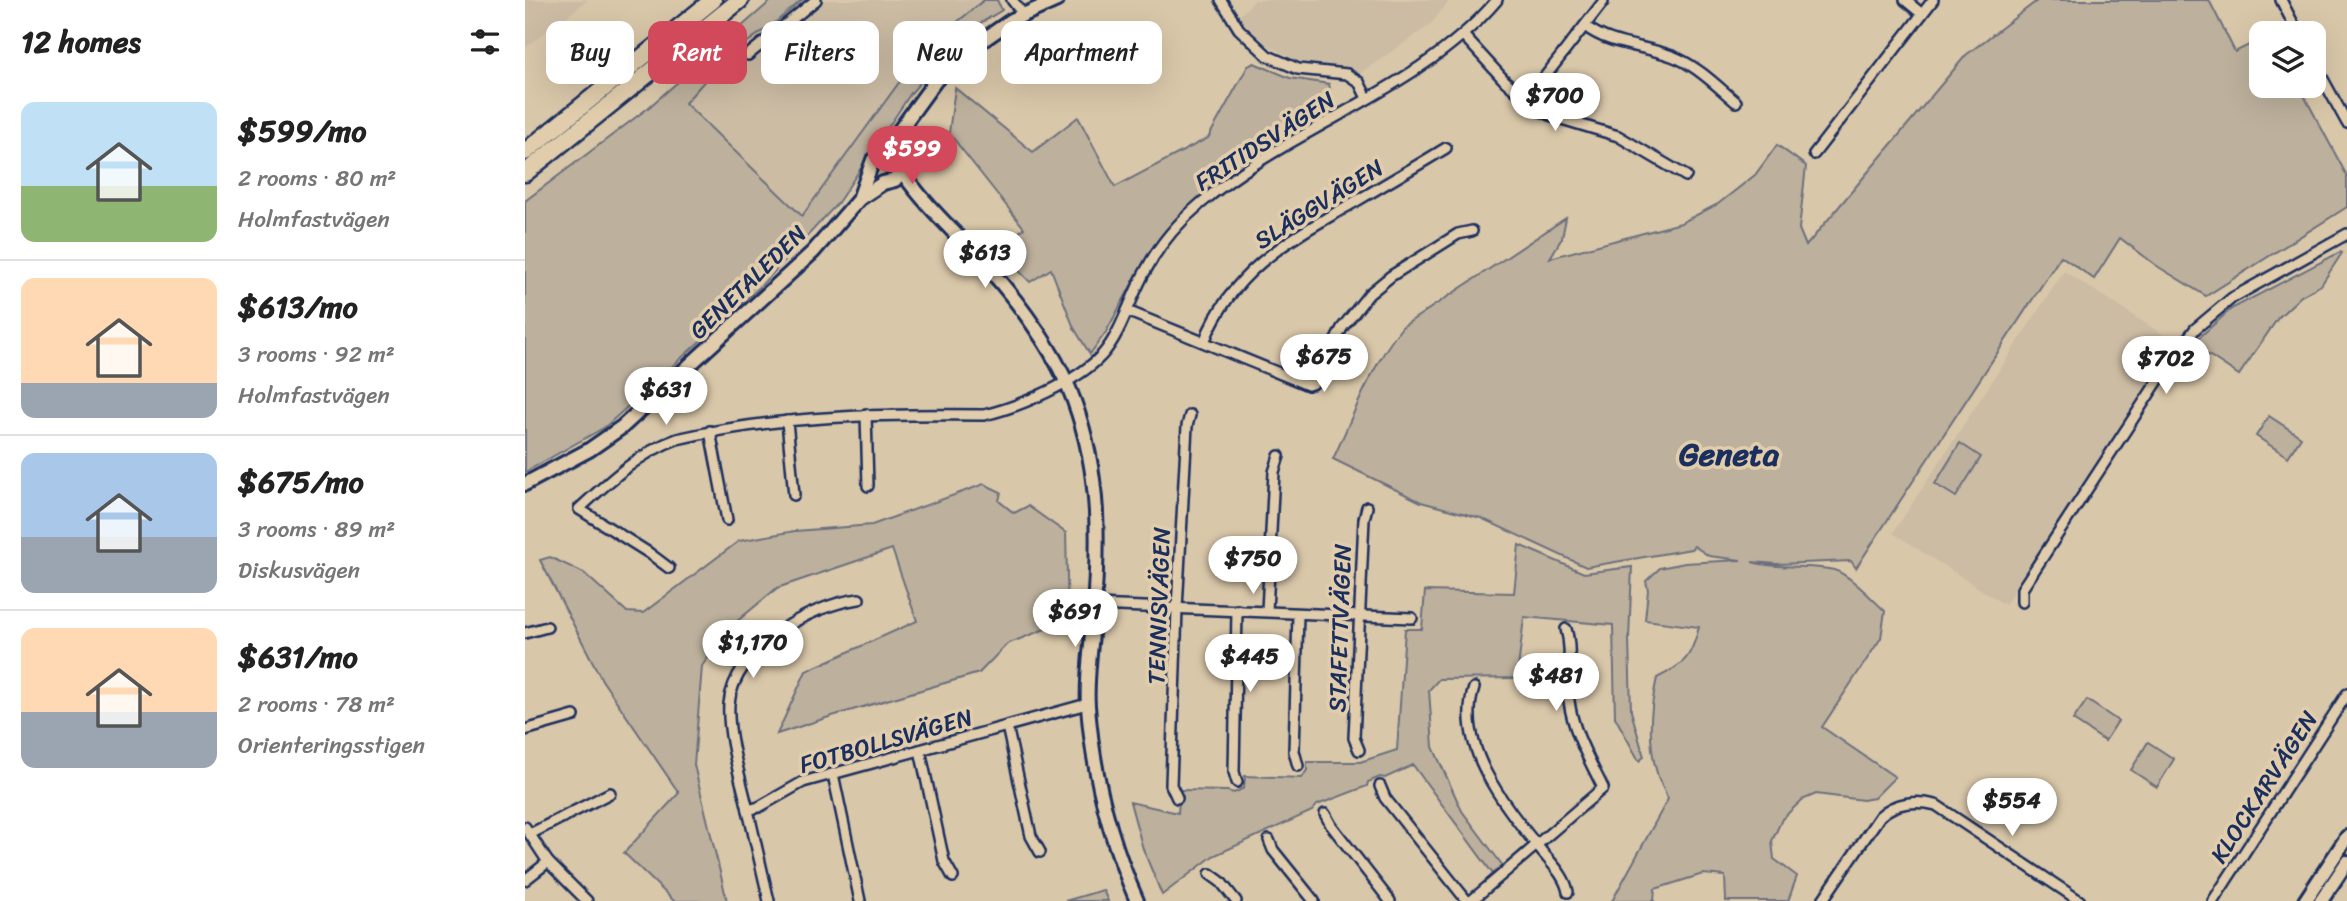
<!DOCTYPE html>
<html lang="en">
<head>
<meta charset="utf-8">
<style>
	:root { --surface:#fff; --page:#f6f6f6; --text:#222; --muted:#767676; --line:#e0e0e0; --accent:#d1495b }
	body { margin:0; font-family:Sriracha,sans-serif; background:var(--page); color:var(--text); height:100vh; display:flex; flex-direction:column; font-size:26px; white-space:nowrap }
	* { box-sizing:border-box; margin:0 }
	p { font-size:23px; color:var(--muted) }
	.icon { flex:none; width:38px; height:38px; fill:none; stroke:currentColor; stroke-width:2; stroke-linecap:round; stroke-linejoin:round }
	.map { position:relative; flex:1; overflow:hidden }
	.sheet { display:flex; flex-direction:column; background:var(--surface); width:525px }
	.sheet>* { flex:none }
	.hud { position:absolute; left:21px; top:21px; width:665px; height:63px; display:flex; gap:14px }
	.fabs { position:absolute; left:1724px; top:21px; display:grid; gap:14px }
	.fabs a { display:grid; place-items:center; width:77px; height:77px; border-radius:14px; background:var(--surface); box-shadow:0 7px 28px #0002; font-size:35px }
	.price { position:absolute; translate:-50% -60px; padding:0 16px; border-radius:24px; background:#fff; color:#222; font-size:23px; line-height:46px; filter:drop-shadow(0 2px 4px #0008) }
	.price::after { content:''; position:absolute; left:50%; top:42px; width:21px; height:16px; margin-left:-10px; background:inherit; clip-path:polygon(0 0,100% 0,50% 100%) }
	.price.current { background:var(--accent); color:#fff }
	ul { padding:0; list-style:none }
	li { display:flex; align-items:center; gap:21px; height:175px; padding:0 21px }
	li+li { border-top:2px solid var(--line) }
	li span { display:grid; place-items:center; flex:none; width:196px; height:140px; border-radius:14px; color:#555 }
	li>.icon { margin-inline-start:auto }
	span .icon { width:84px; height:84px; fill:#fffc; stroke-width:1 }
	li b { font-size:30px }
	h2 { display:flex; justify-content:space-between; align-items:center; height:84px; padding:0 21px; font-size:30px }
	.chip { padding:0 24px; border-radius:14px; background:var(--surface); box-shadow:0 7px 28px #0002; font-size:24px; line-height:63px }
	.chip.current { background:var(--accent); color:#fff }
	main { display:flex; flex:1; min-height:0 }
	.map>svg:first-child { display:block }
	.built { fill:#ccbca4 }
	.green { fill:#bdb19d; stroke:#6c707e; stroke-width:2 }
	.lines { fill:none; stroke-linecap:round; stroke-linejoin:round }
	.street-casing { stroke:#1b2f5e; stroke-width:14 }
	.secondary-casing { stroke:#1b2f5e; stroke-width:18 }
	.highway-casing { stroke:#1b2f5e; stroke-width:21 }
	.street { stroke:#e1cdac; stroke-width:9 }
	.secondary { stroke:#e1cdac; stroke-width:12 }
	.highway { stroke:#e1cdac; stroke-width:16 }
	.labels { text-anchor:middle; dominant-baseline:central; stroke-width:7; stroke-linejoin:round; paint-order:stroke }
	.street-label { font-size:24px; fill:#1b2f5e; stroke:#e1cdac }
	.district-label { font-size:32px; font-weight:bold; fill:#1b2f5e; stroke:#e1cdac }
</style>
</head>
<body>
<main>
<section class="sheet">
<h2>12 homes<svg class="icon" aria-label="filters" viewBox="0 0 24 24"><path d="M4 7h16M4 17h16"/><circle cx="9" cy="7" r="2"/><circle cx="15" cy="17" r="2"/></svg></h2>
<ul>
<li><span style="background:linear-gradient(#bfe0f5 60%,#8fb573 0)"><svg class="icon" aria-label="home" viewBox="0 0 24 24"><path d="M3 11l9-7 9 7M6 9v11h12V9"/></svg></span><div><b>$599/mo</b><p>2 rooms · 80 m²</p><p>Holmfastvägen</p></div></li>
<li><span style="background:linear-gradient(#ffd9b3 75%,#9aa5b1 0)"><svg class="icon" aria-label="home" viewBox="0 0 24 24"><path d="M3 11l9-7 9 7M6 9v11h12V9"/></svg></span><div><b>$613/mo</b><p>3 rooms · 92 m²</p><p>Holmfastvägen</p></div></li>
<li><span style="background:linear-gradient(#a9c7e8 60%,#9aa5b1 0)"><svg class="icon" aria-label="home" viewBox="0 0 24 24"><path d="M3 11l9-7 9 7M6 9v11h12V9"/></svg></span><div><b>$675/mo</b><p>3 rooms · 89 m²</p><p>Diskusvägen</p></div></li>
<li><span style="background:linear-gradient(#ffd9b3 60%,#9aa5b1 0)"><svg class="icon" aria-label="home" viewBox="0 0 24 24"><path d="M3 11l9-7 9 7M6 9v11h12V9"/></svg></span><div><b>$631/mo</b><p>2 rooms · 78 m²</p><p>Orienteringsstigen</p></div></li>
</ul>
</section>
<div class="map">
<svg width="1822" height="901" viewBox="0 0 1822 901">
	<rect width="100%" height="100%" fill="#d9c7a9"/>
	<filter id="ink" filterUnits="userSpaceOnUse"><feTurbulence type="fractalNoise" baseFrequency=".0143" numOctaves="2"/><feDisplacementMap in="SourceGraphic" scale="14" xChannelSelector="R" yChannelSelector="G"/><feConvolveMatrix kernelMatrix="1 2 1 2 8 2 1 2 1" color-interpolation-filters="sRGB"/></filter>
	<g filter="url(#ink)">
		<!-- built -->
		<g class="built">
			<path d="M0,0H63L0,48Z"/>
			<path d="M277,0H459L397,51L277,216L160,103L199,59L252,21Z"/>
			<path d="M730,0H925L905,25L834,74L772,61L734,40L714,16Z"/>
			<path d="M1539,271L1651,343L1480,605L1368,533Z"/>
		</g>
		<!-- green -->
		<g class="green">
			<path d="M247,0H277L252,21L199,59L160,103L277,216L397,51L459,0H472L477,10L436,35L386,93L312,204L235,287L80,427L0,472V201L123,108Z"/>
			<path d="M1513,0H1684L1710,52L1736,39V86H1774L1822,176V207L1681,296L1632,266L1595,238L1569,279L1536,256L1331,568L1326,561L1252,564L1227,562C1254,570 1282,564 1309,570C1324,574 1348,600 1360,611L1356,638L1297,727L1370,777L1349,798L1338,800L1291,794L1277,800L1257,819L1247,841L1249,859L1272,876L1263,901H1201L1200,876L1178,874L1130,889L1129,901H1087L1143,799C1140,791 1134,782 1132,773C1123,743 1125,708 1132,678C1160,664 1166,658 1174,627L1120,620L1123,590L1121,581L1135,568L1160,563L1216,560L1184,556L1169,546L1166,549L1061,567L956,518L896,502L808,459C829,414 846,366 877,327L1041,218L1037,238L1025,258L1156,223L1193,204L1230,175L1252,145L1281,166L1274,229L1281,246L1441,55Z"/>
			<path d="M729,63L765,78L804,84L806,96L815,112L726,163L632,247L607,284L581,332L565,354L549,328L526,269L505,282L473,249L499,228L424,133L430,88L508,152L553,117L590,187L683,138L723,66Z"/>
			<path d="M1815,252L1817,253L1796,285L1776,296L1753,318L1714,375L1667,344L1706,309Z"/>
			<path d="M1744,416L1776,437L1763,457L1731,436Z"/>
			<path d="M1435,443L1456,457L1431,497L1410,484Z"/>
			<path d="M459,484L476,492L474,501L489,513L503,506L541,533L543,620L482,644L454,673L307,716L252,734L281,671L392,621L367,549L252,588L204,628L177,666L169,765L202,901H149L99,853L154,793L77,680L15,560L25,557L59,573L102,612L118,613L214,541L270,531L347,525Z"/>
			<path d="M994,545L1059,573L1107,567L1104,639L1106,711L1119,757L1114,761L1090,717L1088,625L999,617L992,678L914,679L904,690L908,747L937,811L978,866L968,874L888,765L860,778L855,777L843,782L842,786L792,805L787,811L688,856L637,895L618,849L605,802L653,813L655,790L702,791L709,793L719,788L720,776L777,778L782,770V762H835L872,750L880,629H897L900,591L989,593Z"/>
			<path d="M1562,700L1593,721L1580,741L1548,720Z"/>
			<path d="M1623,742L1649,759L1632,787L1606,770Z"/>
			<path d="M578,890L583,901H540Z"/>
		</g>
		<g class="lines">
			<!-- street casing -->
			<g class="street-casing">
				<g id="street">
					<path d="M487,0L498,14"/>
					<path d="M696,0L714,29L743,56L773,69L822,74L834,82L842,98"/>
					<path d="M1380,0L1397,14"/>
					<path d="M1756,0L1773,33"/>
					<path d="M1060,26C1086,47 1124,45 1154,59C1175,69 1193,87 1211,102"/>
					<path d="M938,35L980,81L1012,109L1030,117L1093,136L1161,176"/>
					<path d="M223,55L291,0"/>
					<path d="M1788,61L1822,123"/>
					<path d="M1001,101L1078,2"/>
					<path d="M1289,154L1408,0"/>
					<path d="M602,311L783,385L789,383L817,328L844,294L866,276L933,234L947,231"/>
					<path d="M679,342C708,269 764,240 828,203C859,185 890,167 921,148"/>
					<path d="M341,414L343,486"/>
					<path d="M262,421L269,495"/>
					<path d="M185,431L202,520"/>
					<path d="M144,568L124,553L54,509C82,483 115,452 152,439C254,415 356,414 459,415C494,407 552,382 577,355C598,331 605,297 621,270C634,245 654,222 675,204C765,127 895,91 972,0"/>
					<path d="M1497,602V589L1647,359L1670,329L1707,298L1822,234"/>
					<path d="M569,605L887,618"/>
					<path d="M712,610L709,772L712,782"/>
					<path d="M742,611L749,472L754,456"/>
					<path d="M773,614L769,751L773,766"/>
					<path d="M0,633L22,627"/>
					<path d="M949,688C930,745 980,806 1014,848C1025,862 1040,875 1043,892"/>
					<path d="M482,726L506,836L515,852"/>
					<path d="M0,730L49,716"/>
					<path d="M395,750L419,861L428,877"/>
					<path d="M834,750L829,738L839,519L842,507"/>
					<path d="M308,774L335,901"/>
					<path d="M855,786L860,798L942,901"/>
					<path d="M652,798L646,785L652,609L662,426L665,415"/>
					<path d="M223,810C216,779 202,736 204,704C209,649 284,605 334,599"/>
					<path d="M800,814L806,825L865,901"/>
					<path d="M0,827L23,862L62,901"/>
					<path d="M5,834L85,793"/>
					<path d="M744,840L748,850L789,901"/>
					<path d="M685,874L696,882L711,901"/>
					<path d="M0,880L23,862"/>
					<path d="M244,901L223,810L234,807L278,782L562,704"/>
					<path d="M946,901L1078,788C1064,759 1048,732 1044,701C1041,677 1048,652 1041,629"/>
					<path d="M1297,901L1355,816C1370,802 1392,800 1411,805L1555,901"/>
					<path d="M1688,901L1822,694"/>
				</g>
			</g>
			<!-- secondary casing -->
			<g class="secondary-casing">
				<g id="secondary">
					<path d="M375,169C404,212 444,244 477,284C505,318 534,359 549,401C576,475 574,544 568,622C566,649 561,679 563,706C568,773 585,840 612,901"/>
					<path d="M334,199L348,160L358,153L411,80L438,54L487,20L532,0"/>
					<path d="M0,484L64,450L97,427L288,252L334,199L358,183L370,180L374,173L373,160L381,124"/>
					<path d="M1780,901L1822,837"/>
					<path d="M1796,901L1822,862"/>
				</g>
			</g>
			<!-- highway casing -->
			<g class="highway-casing">
				<g id="highway">
					<path d="M0,152L188,0"/>
					<path d="M0,173L215,0"/>
				</g>
			</g>
			<!-- street -->
			<use href="#street" class="street"/>
			<!-- secondary -->
			<use href="#secondary" class="secondary"/>
			<!-- highway -->
			<use href="#highway" class="highway"/>
		</g>
	</g>
	<g class="labels">
		<!-- street labels -->
		<g class="street-label">
			<text transform="translate(740 141) rotate(-33)">FRITIDSVÄGEN</text>
			<text transform="translate(794 204) rotate(-32)">SLÄGGVÄGEN</text>
			<text transform="translate(223 282) rotate(-44)">GENETALEDEN</text>
			<text transform="translate(634 606) rotate(-88)">TENNISVÄGEN</text>
			<text transform="translate(815 628) rotate(-88)">STAFETTVÄGEN</text>
			<text transform="translate(361 741) rotate(-16)">FOTBOLLSVÄGEN</text>
			<text transform="translate(1739 787) rotate(-57)">KLOCKARVÄGEN</text>
		</g>
		<!-- district labels -->
		<g class="district-label">
			<text x="1204" y="454">Geneta</text>
		</g>
	</g>
</svg>
<div class="fabs">
<a><svg class="icon" aria-label="layers" viewBox="0 0 24 24"><path d="M12 4l9 5-9 5-9-5zM3 14l9 5 9-5"/></svg></a>
</div>
<b class="price" style="left:1030px;top:133px">$700</b>
<b class="price current" style="left:387px;top:186px">$599</b>
<b class="price" style="left:460px;top:290px">$613</b>
<b class="price" style="left:799px;top:394px">$675</b>
<b class="price" style="left:1641px;top:396px">$702</b>
<b class="price" style="left:141px;top:427px">$631</b>
<b class="price" style="left:728px;top:596px">$750</b>
<b class="price" style="left:550px;top:649px">$691</b>
<b class="price" style="left:228px;top:680px">$1,170</b>
<b class="price" style="left:725px;top:694px">$445</b>
<b class="price" style="left:1031px;top:713px">$481</b>
<b class="price" style="left:1487px;top:838px">$554</b>
<div class="hud">
<a class="chip">Buy</a>
<a class="chip current">Rent</a>
<a class="chip">Filters</a>
<a class="chip">New</a>
<a class="chip">Apartment</a>
</div>
</div>
</main>
</body>
</html>
